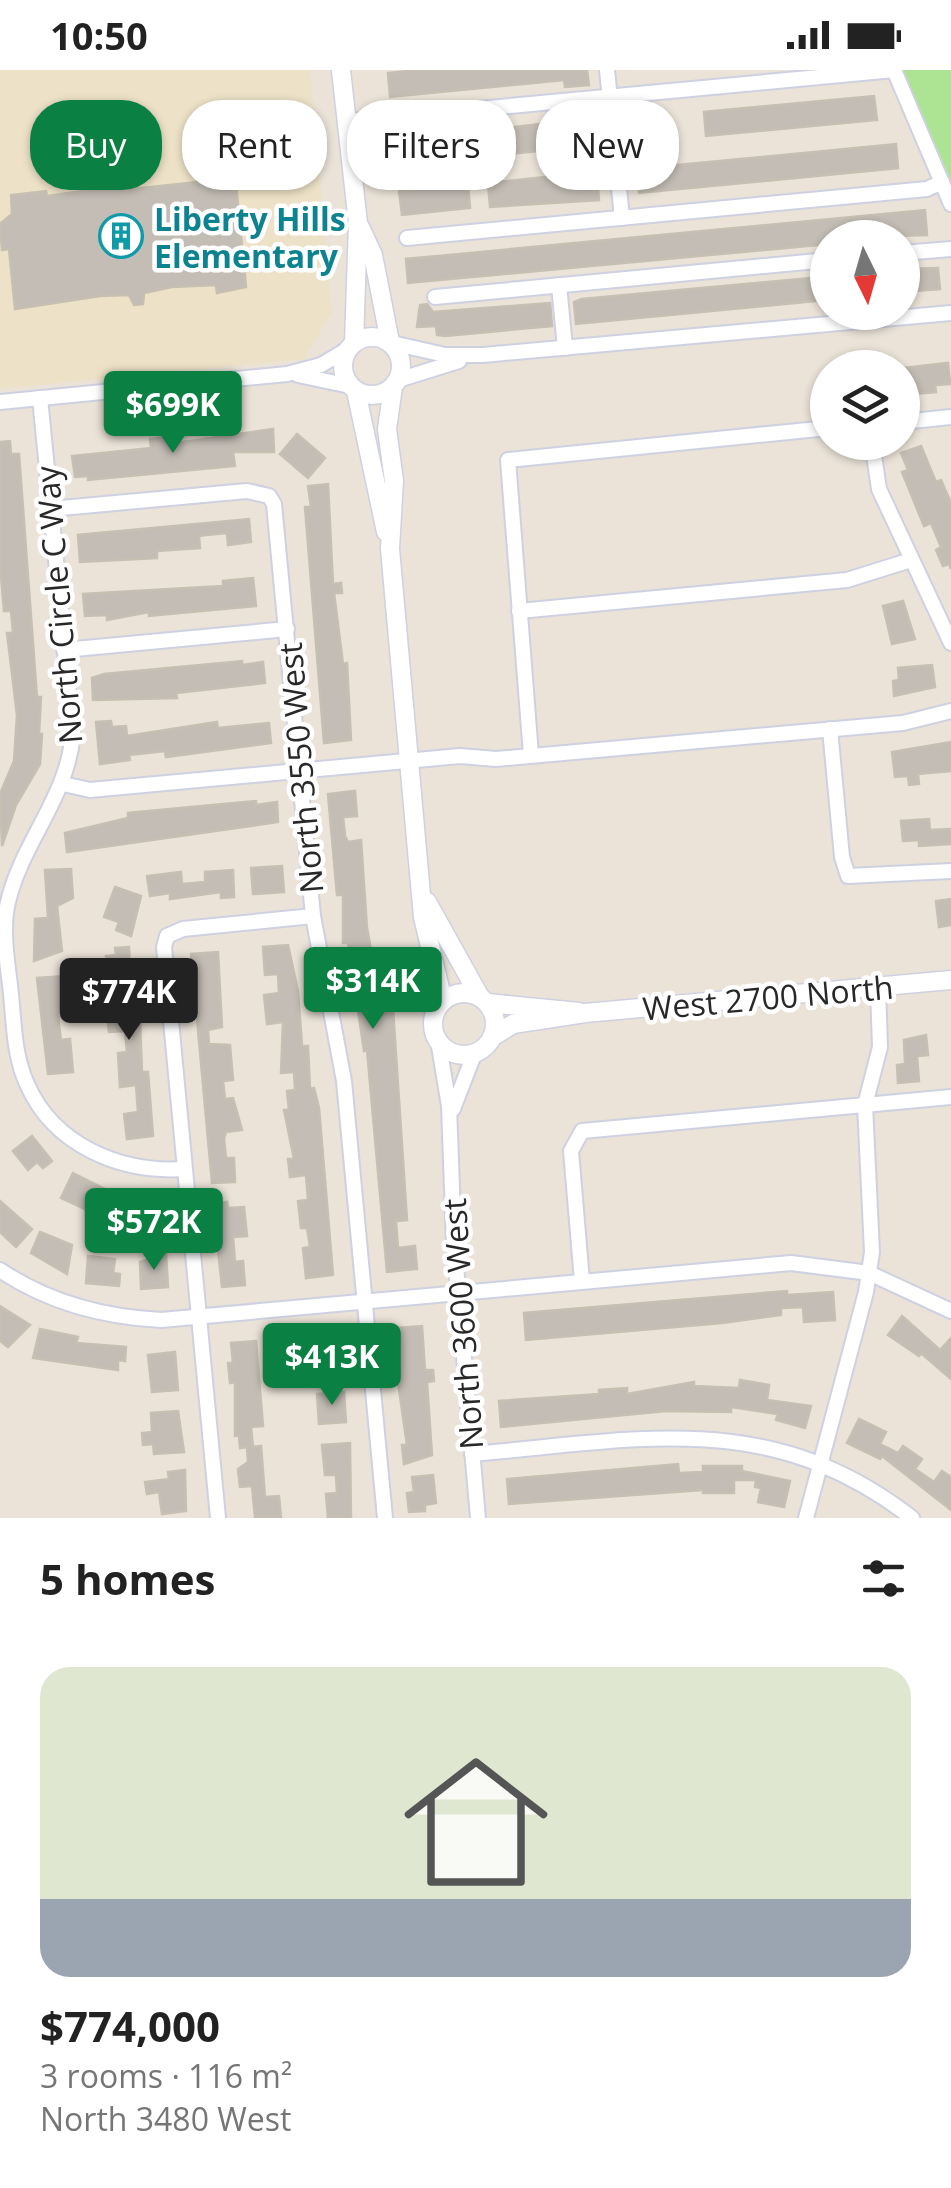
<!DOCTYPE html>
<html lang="en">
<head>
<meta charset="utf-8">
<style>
	:root { --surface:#fff; --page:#f6f6f6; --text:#222; --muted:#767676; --line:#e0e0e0; --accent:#0b8043 }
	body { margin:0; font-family:"Open Sans",sans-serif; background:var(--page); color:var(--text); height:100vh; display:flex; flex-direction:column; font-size:38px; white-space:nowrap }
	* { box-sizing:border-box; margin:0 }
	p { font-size:32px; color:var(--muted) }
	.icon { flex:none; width:55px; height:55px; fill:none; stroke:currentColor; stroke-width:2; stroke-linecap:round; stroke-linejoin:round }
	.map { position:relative; height:1448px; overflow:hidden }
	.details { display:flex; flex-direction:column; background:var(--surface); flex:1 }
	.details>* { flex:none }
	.top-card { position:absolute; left:30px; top:30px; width:892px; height:90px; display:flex; gap:20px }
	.needle { width:65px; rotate:175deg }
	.buttons { position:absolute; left:810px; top:150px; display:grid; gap:20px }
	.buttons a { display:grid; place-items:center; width:110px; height:110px; border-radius:50%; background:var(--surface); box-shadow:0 2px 8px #0004; font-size:50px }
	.price { position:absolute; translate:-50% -85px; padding:0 22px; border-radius:10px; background:var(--accent); color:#fff; font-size:32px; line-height:65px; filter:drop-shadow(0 2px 5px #0008) }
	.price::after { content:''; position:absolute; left:50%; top:60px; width:30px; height:22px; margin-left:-15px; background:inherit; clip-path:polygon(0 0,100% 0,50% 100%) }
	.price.selected { background:#222; color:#fff }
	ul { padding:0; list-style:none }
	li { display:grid; align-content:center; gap:20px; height:530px; padding:0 40px }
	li+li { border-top:2px solid var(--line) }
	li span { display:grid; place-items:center; height:310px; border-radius:30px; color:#555 }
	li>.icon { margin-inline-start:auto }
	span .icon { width:180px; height:180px; fill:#fffc; stroke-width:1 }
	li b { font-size:42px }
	h2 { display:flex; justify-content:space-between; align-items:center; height:120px; padding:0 40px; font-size:42px }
	.pill { padding:0 35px; border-radius:40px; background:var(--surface); box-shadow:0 2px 8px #0004; font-size:35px; line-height:90px }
	.pill.selected { background:var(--accent); color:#fff }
	.status { display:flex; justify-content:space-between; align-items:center; height:70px; padding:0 50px; background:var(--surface); direction:ltr }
	.status svg { height:28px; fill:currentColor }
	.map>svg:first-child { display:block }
	.education { fill:#ede2c7 }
	.park { fill:#ace493 }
	.building { fill:#c3bdb5; stroke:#c6bfb2; stroke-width:2.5 }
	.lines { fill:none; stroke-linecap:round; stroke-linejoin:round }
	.minor-casing { stroke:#ced1e1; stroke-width:18 }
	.tertiary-casing { stroke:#ced1e1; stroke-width:21 }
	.minor { stroke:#fff; stroke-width:14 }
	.tertiary { stroke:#fff; stroke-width:18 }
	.labels { text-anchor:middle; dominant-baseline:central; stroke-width:9; stroke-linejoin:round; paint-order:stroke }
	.culture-label { font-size:32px; font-weight:bold; fill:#0d838f; stroke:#fff; text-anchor:start }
	.street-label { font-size:32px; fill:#282828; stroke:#fff }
</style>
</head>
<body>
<div class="status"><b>10:50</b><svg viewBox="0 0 49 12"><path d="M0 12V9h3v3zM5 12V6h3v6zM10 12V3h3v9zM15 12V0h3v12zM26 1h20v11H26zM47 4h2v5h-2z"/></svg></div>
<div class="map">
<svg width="951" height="1448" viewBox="0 0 951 1448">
	<rect width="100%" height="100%" fill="#ebe3d8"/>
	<!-- education -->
	<path class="education" d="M0,0H310L332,242L304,289L0,319Z"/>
	<!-- park -->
	<path class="park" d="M903,0H951V111Z"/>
	<!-- building -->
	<g class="building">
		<path d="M417,0H587L589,15L565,17L564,10L390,27L388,3Z"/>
		<path d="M874,26L877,50L706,66L704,42Z"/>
		<path d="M651,45L667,59L651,78L635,64Z"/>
		<path d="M592,48L599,130L490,137L488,113L573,104L570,78L397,95L395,71Z"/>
		<path d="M896,74L898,98L639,123L637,99Z"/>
		<path d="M235,103L246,217L217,223L216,215L172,217L144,223L143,234L134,235L129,225L100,226L15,239L9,179L2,180L0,154L12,144L11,125L46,121L47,126L132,114V119L207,111L215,105Z"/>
		<path d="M468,114L470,138L402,145L399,121Z"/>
		<path d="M925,140L927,165L828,168V174L408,213L406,189Z"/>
		<path d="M938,198L940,219L903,222L905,199Z"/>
		<path d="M822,207L828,209V229L816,231L576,254L574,232L582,229Z"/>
		<path d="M550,233L552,256L445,266L437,265L436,256L417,257L420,235L427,234L433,242Z"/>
		<path d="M948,293L950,314L935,315L936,322L902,325V298Z"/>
		<path d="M273,359L274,382H233L235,396L88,410V406L75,407L72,386L151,378L150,369L176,366V373Z"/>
		<path d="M297,364L325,388L308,408L280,384Z"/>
		<path d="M10,371L11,384H19L37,627H41L39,664H42L40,694L16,735L2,776L0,724L14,691L17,645L7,563H13L11,541H4L0,494V372Z"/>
		<path d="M921,376L936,412L941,410L951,433V499L949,494L943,496L936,480L941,477L931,453L924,456L902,402L908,400L901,383Z"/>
		<path d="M328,414L333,514L341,513L342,523H334L343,594L347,593L351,670L324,673L305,437H311L308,416Z"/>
		<path d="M249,449L251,472L228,475L227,463L206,465L199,466L200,478L157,481V488L80,492L78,465Z"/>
		<path d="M253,508L256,536L149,546V542L107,550V545L85,546L83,524L223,516V511Z"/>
		<path d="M903,531L915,569L892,574L883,536Z"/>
		<path d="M242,591V595L263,592L265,613L176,623L177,628L93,630L92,608L104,604Z"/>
		<path d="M932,595L935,617L894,626L893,611L899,610L898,598Z"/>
		<path d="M111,651L112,657L126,656L127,666L217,652L218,658L269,653L271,673L166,687L165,681L129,685L130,690L100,694L96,652Z"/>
		<path d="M951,672V701L918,704L919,714L909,715L908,706L895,707L892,682Z"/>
		<path d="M355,721L357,746L343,747L345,766L348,772L361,770L367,858L375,901H380L382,940L393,939L407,1150L396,1151L398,1178L415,1176L417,1199L387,1202L367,980L364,981L357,933H353L348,873H343V825H337L328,724Z"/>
		<path d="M256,731V735L277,732L278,752L67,782L65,763L128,748V743Z"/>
		<path d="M929,749L930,760L951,759V774L919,776V770L903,771L901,751Z"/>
		<path d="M282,796L284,822L253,824L251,798Z"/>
		<path d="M71,799L73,828L57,836L62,881L34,891L35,849L48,848L45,800Z"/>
		<path d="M233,800L234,827L221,828V822L170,829V823L150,826L147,806L181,802L182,814L205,812V802Z"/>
		<path d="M115,817L141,826L131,866L116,860L119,852L104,847Z"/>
		<path d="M951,829V855L939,857L936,831Z"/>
		<path d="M288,875L298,921L302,976H308L310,1019L314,1018L319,1038L333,1205L306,1208L303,1178L310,1177L307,1158H301L298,1131L308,1130L306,1105L290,1107L288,1089H294L284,1040H289L287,1021L295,1020L294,1002L281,1003L283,952L267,954L264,925L279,923L278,904L265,905L263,877Z"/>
		<path d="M129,877L131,926L139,925L142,1002H148L153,1066L127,1069L124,1044L138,1042L136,1015L120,1017L118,983L127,982L125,961L109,962L107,944H114L106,886L116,885L115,878Z"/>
		<path d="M218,882L222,957L208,960L209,974L230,975L233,1010L223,1011L225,1029L233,1028L242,1060L226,1062L224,1068L226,1088H234L235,1112L212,1113L191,884Z"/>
		<path d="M65,906L74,938L58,939L59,955L61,970L70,969L73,1002L48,1004L37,908Z"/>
		<path d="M926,965L928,985L917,986L919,1011L898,1013L897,995L905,994L904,970Z"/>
		<path d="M32,1066L52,1091L43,1098L37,1092L28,1100L13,1081Z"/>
		<path d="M73,1103L107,1120L95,1144L96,1117L87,1140L61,1128Z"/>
		<path d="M121,1124L161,1131L156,1159L121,1157Z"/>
		<path d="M0,1131L32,1159L16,1177L0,1162Z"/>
		<path d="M227,1132L228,1138L244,1137L247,1166L233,1167L235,1192L243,1191L245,1215L222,1217L213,1134Z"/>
		<path d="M40,1162L72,1175L67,1204L31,1183Z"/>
		<path d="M166,1184L168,1217L141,1219L140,1192Z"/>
		<path d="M88,1186L115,1189L113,1203L120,1204L119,1216L86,1213Z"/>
		<path d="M787,1221V1225L833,1222L835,1250L804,1252L803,1237L781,1238V1245L722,1253L526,1270L524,1243Z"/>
		<path d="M0,1236L30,1255L8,1277L0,1271Z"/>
		<path d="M902,1246L940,1280L951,1268V1309L921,1283L919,1286L888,1265Z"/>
		<path d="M422,1256L425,1300H433L434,1311L427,1312L432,1385L404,1394L402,1375H407L393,1278H398L397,1258Z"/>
		<path d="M40,1259L78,1267L76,1273L126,1277L125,1291L118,1290V1300L33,1288Z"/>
		<path d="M341,1263L344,1299L318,1302L314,1265Z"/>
		<path d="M256,1271L263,1356L251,1357L253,1377L261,1376L265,1427L279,1426L281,1448H255L252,1416L240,1417L238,1399L248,1392L247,1377L240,1378L239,1365L235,1366V1312L230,1313L228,1293H233L231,1273Z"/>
		<path d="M175,1282L178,1320L152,1322L148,1285Z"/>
		<path d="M740,1310L769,1315L767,1330L811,1336L805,1358L776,1350L778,1344L731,1337V1342L666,1341L501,1357L499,1331L599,1324V1320L627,1318V1324L694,1312V1316L739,1318Z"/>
		<path d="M344,1322L346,1352L319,1354L317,1324Z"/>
		<path d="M178,1341L184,1382L154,1384L153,1374L143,1375L142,1363L152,1362L151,1343Z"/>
		<path d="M859,1349L886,1362L880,1374L898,1383L903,1376L922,1389L915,1399L934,1412L942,1401L951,1407V1440L882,1386L880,1389L847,1373Z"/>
		<path d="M350,1373L351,1448H328L326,1424L337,1423L336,1405H325L322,1375Z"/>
		<path d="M678,1394L679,1403L703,1402V1396H742V1401L790,1411L784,1437L758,1432L761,1418L755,1417L756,1410H734V1423H703V1420L509,1434L507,1409Z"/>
		<path d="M185,1400L186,1441L162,1444L159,1422L147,1424L145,1412L169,1409L168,1402Z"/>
		<path d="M433,1405L436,1433L425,1435V1441L409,1442L407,1423L414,1422L412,1407Z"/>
	</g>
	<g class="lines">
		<!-- minor casing -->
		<g class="minor-casing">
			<g id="minor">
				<path d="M607,0L622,148"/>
				<path d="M894,0L951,134"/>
				<path d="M349,51L894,0"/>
				<path d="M407,168L927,119L942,112"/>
				<path d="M902,183L951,179"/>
				<path d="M559,215L565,278"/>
				<path d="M435,227L828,190"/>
				<path d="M392,273L445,285H483L951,243"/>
				<path d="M298,305L350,316"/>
				<path d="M398,310L459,291"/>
				<path d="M40,328L73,663C68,727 22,772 8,832C1,861 8,895 11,924C14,954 14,986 27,1014C54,1076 121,1103 184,1099"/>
				<path d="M0,332L287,304L321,295L348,279"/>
				<path d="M902,352L951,347"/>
				<path d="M872,372L879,419L951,573"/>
				<path d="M50,439L247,421L269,426L274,434L313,846L344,1011L385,1448"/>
				<path d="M519,541L847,510L911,490"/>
				<path d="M64,580L287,559"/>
				<path d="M830,659L842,787L848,806L951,801"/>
				<path d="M531,685L508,390L828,358"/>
				<path d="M63,714L90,720L460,686L496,689L903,653L951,641"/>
				<path d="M438,970L449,1036L454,1173L478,1448"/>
				<path d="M453,1039L475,982"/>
				<path d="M0,1200C49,1233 103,1247 161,1250L791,1193L869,1203L951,1241"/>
				<path d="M582,1211L571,1081L582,1061L951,1027"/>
				<path d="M472,1384C638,1370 769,1337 912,1448"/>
				<path d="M218,1448L164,877L167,866L183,859L313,846"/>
				<path d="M806,1448L866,1222L872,1182L865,1035L880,977L878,918"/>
			</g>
		</g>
		<!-- tertiary casing -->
		<g class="tertiary-casing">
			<g id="tertiary">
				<path d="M341,0L358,153L354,273"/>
				<path d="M360,157L373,185L390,272"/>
				<circle cx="372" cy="296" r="29"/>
				<path d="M393,317L387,359L394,411L390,479L423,847L443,931"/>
				<path d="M356,321L386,462"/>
				<path d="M427,832L480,927"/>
				<circle cx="464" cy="954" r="31"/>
				<path d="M488,933L579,942"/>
				<path d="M492,967L513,954L585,943L951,910"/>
			</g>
		</g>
		<!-- minor -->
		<use href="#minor" class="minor"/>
		<!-- tertiary -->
		<use href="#tertiary" class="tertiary"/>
	</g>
	<!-- icons -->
	<defs>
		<g id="building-ring" transform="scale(2.25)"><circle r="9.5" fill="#fff" stroke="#0f9aa8" stroke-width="1.5"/><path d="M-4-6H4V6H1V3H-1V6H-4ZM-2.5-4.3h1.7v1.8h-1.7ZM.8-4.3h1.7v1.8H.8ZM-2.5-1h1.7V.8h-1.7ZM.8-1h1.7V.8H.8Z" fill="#0f9aa8"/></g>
	</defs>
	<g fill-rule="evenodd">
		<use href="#building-ring" x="121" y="166"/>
	</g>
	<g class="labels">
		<!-- culture labels -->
		<g class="culture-label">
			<text x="154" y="148">Liberty Hills<tspan x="154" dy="37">Elementary</tspan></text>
		</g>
		<!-- street labels -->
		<g class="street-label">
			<text transform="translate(58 535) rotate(-95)">North Circle C Way</text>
			<text transform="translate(300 698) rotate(-95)">North 3550 West</text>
			<text transform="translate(768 927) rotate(-5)">West 2700 North</text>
			<text transform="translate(462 1254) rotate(-94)">North 3600 West</text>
		</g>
	</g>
</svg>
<div class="buttons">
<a><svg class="needle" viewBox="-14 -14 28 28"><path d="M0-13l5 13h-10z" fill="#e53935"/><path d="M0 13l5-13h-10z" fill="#767676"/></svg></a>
<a><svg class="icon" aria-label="layers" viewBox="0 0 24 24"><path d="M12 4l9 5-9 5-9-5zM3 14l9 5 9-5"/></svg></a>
</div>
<b class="price" style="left:173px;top:386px">$699K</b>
<b class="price" style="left:373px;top:962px">$314K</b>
<b class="price selected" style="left:129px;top:973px">$774K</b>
<b class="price" style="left:154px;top:1203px">$572K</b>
<b class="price" style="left:332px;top:1338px">$413K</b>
<div class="top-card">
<a class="pill selected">Buy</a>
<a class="pill">Rent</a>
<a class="pill">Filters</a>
<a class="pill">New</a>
</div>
</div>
<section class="details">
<h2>5 homes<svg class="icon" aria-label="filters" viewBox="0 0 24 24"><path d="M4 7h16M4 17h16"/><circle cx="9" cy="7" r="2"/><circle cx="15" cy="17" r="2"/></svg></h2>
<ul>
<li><span style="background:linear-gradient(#dfe7d0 75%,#9aa5b1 0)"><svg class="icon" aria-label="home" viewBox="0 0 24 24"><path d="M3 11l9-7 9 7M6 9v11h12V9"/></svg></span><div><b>$774,000</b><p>3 rooms · 116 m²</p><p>North 3480 West</p></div></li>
</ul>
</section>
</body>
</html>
